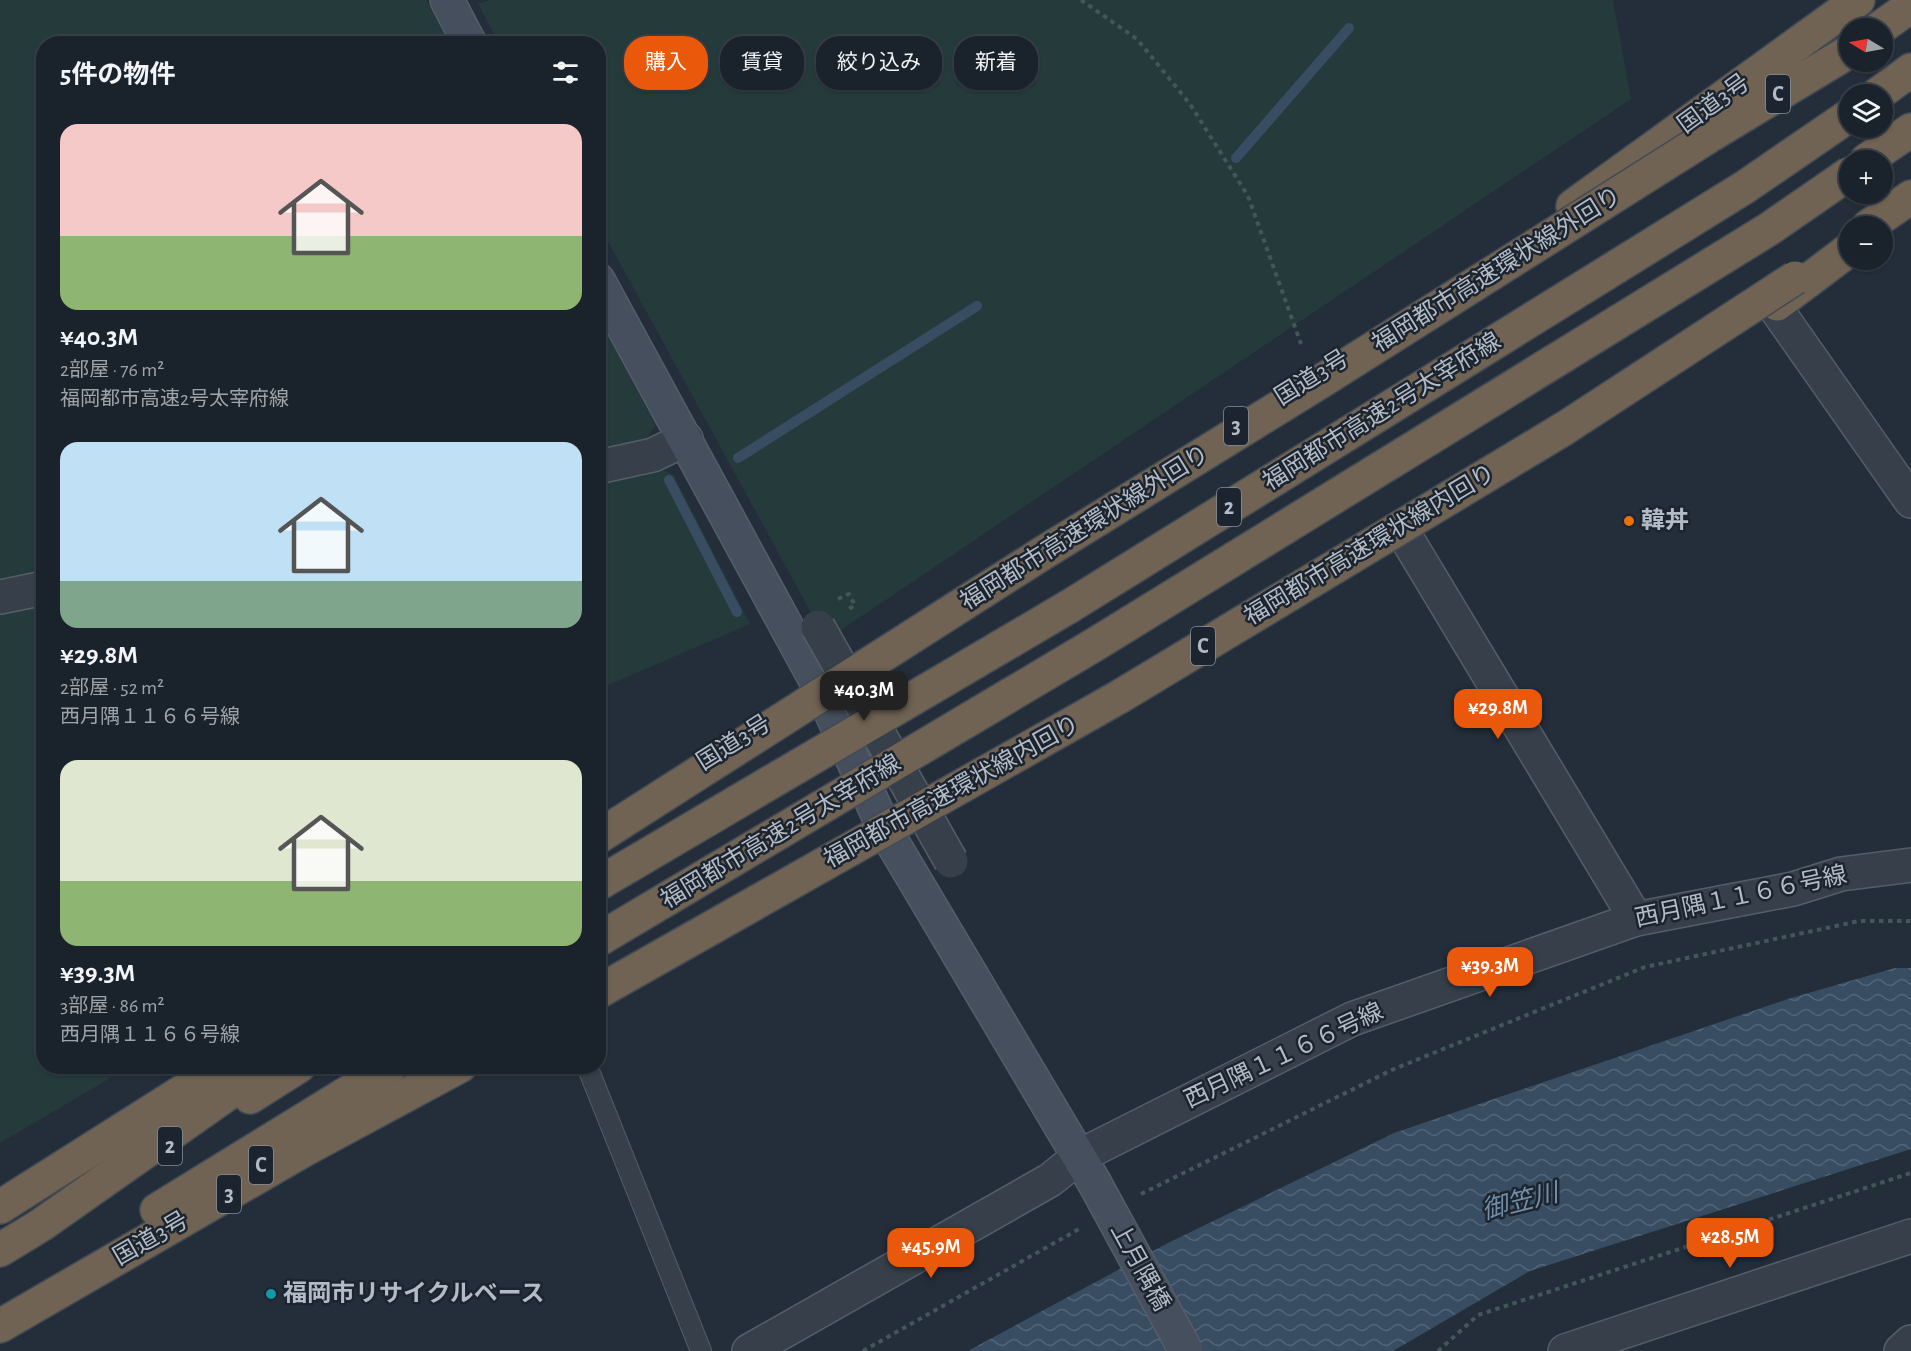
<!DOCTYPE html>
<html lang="ja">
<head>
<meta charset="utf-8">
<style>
	:root { --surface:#1a222c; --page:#232a34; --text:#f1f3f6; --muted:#9fa4a9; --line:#383f48; --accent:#ea580c }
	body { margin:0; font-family:"Alegreya Sans","Noto Sans JP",sans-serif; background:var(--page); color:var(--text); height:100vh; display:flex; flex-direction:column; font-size:22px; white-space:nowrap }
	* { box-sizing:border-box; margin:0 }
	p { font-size:20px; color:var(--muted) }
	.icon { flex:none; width:33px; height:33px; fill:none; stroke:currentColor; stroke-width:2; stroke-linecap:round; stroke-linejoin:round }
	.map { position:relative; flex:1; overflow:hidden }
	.panel { position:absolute; left:36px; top:36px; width:570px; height:1038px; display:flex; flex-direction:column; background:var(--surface); border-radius:24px; box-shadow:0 2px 4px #0004,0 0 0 2px var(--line) }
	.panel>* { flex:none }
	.guide { position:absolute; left:624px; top:36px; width:570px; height:54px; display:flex; gap:12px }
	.needle { width:39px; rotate:280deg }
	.buttons { position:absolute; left:1839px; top:18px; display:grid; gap:12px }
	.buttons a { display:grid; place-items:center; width:54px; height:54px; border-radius:50%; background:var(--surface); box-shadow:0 2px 4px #0004,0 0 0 2px var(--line); font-size:30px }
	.price { position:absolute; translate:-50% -51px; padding:0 14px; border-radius:12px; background:var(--accent); color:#fff; font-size:20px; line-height:39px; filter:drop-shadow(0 2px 3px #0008) }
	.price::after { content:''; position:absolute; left:50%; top:36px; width:18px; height:14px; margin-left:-9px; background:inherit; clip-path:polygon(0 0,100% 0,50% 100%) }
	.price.selected { background:#222; color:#fff }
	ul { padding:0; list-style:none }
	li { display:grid; align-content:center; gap:12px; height:318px; padding:0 24px }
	li span { display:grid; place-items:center; height:186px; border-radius:18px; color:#555 }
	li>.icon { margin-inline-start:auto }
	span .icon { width:108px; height:108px; fill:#fffc; stroke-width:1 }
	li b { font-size:26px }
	h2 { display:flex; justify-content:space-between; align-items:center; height:72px; padding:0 24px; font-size:26px }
	.chip { padding:0 21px; border-radius:24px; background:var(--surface); box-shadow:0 2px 4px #0004,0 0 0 2px var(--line); font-size:21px; line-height:54px }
	.chip.selected { background:var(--accent); color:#fff }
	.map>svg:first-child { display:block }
	.grass { fill:#253a3b }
	.water { fill:url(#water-waves) }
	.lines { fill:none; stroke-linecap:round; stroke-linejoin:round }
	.stream { stroke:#394d62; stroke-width:10 }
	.lane-casing { stroke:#555e68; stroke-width:22 }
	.street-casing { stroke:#555e68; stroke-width:36 }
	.secondary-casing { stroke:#555e68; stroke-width:36 }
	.highway-casing { stroke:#424b55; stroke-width:36 }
	.path { stroke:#435758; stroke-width:4; stroke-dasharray:4.5 4.5; stroke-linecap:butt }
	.lane { stroke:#37404a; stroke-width:20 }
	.street { stroke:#37404a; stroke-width:33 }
	.secondary { stroke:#454f5d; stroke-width:33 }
	.highway { stroke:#706354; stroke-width:33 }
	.street-bridge-casing { stroke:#555e68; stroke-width:36; stroke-linecap:butt }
	.secondary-bridge-casing { stroke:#555e68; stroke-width:36; stroke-linecap:butt }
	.highway-bridge-casing { stroke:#424b55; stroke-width:36; stroke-linecap:butt }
	.street-bridge { stroke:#37404a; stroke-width:33 }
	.secondary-bridge { stroke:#454f5d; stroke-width:33 }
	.highway-bridge { stroke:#706354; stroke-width:33 }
	.food-dot { fill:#e8710a; stroke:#1c252f; stroke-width:2 }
	.culture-dot { fill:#0f9aa8; stroke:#1c252f; stroke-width:2 }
	.labels { text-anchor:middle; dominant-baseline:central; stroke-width:5; stroke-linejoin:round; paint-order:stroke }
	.shield { fill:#1c252f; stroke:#858e99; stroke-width:1.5 }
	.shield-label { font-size:22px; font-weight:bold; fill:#b2bbc6 }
	.street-label { font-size:24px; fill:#b2bbc6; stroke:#1c252f }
	.poi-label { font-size:24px; font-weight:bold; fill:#b2bbc6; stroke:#1c252f; text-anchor:start }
	.water-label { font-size:26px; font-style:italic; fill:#738da8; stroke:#1c252f }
</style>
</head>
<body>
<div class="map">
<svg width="1911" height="1351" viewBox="0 0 1911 1351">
	<defs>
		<pattern id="water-waves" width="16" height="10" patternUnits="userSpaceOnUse" patternTransform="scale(1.5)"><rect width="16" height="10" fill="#394d62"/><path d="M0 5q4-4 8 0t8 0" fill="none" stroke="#536577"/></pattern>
	</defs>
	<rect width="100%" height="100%" fill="#232e3a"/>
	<!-- grass -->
	<g class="grass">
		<path d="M0,0H426L450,43L44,44L43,572L0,582Z"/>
		<path d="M489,0H1613L1631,99L826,640L599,225L598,44L499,43L478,4Z"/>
		<path d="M598,318L656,425L645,441L598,451Z"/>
		<path d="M659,469L673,474L750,624L599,689V482Z"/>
		<path d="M43,601L44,1066L129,1067L0,1143V610Z"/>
	</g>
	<!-- water -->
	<path class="water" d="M1895,968H1911V1149L1530,1271L1393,1351H968L1168,1243L1394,1133L1791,998Z"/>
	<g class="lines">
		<!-- stream -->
		<g class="stream">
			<path d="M1236,158L1349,28"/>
			<path d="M738,458L977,306"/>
			<path d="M669,480L737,612"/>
		</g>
		<!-- lane casing -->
		<g class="lane-casing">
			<path id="lane" d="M587,1066L701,1351"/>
		</g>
		<!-- street casing -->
		<g class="street-casing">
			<g id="street">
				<path d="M1774,306L1911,501"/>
				<path d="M598,467L653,455L686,439"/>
				<path d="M1404,534L1636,919"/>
				<path d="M0,597L44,588"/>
				<path d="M749,1351L1050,1180L1080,1156L1352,1019L1636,919L1793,889L1841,874L1911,865"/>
				<path d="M1565,1351L1911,1236"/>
				<path d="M1901,1351L1911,1342"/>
			</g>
		</g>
		<!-- secondary casing -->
		<g class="secondary-casing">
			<g id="secondary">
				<path d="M447,0L470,44"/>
				<path d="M598,280L820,688L885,830L1094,1182"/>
			</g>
		</g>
		<!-- highway casing -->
		<g class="highway-casing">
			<g id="highway">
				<path d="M1880,28L1911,6"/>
				<path d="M1878,94L1911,70"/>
				<path d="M1706,138L1850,51"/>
				<path d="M1867,160L1911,130"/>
				<path d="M1573,206L1858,0"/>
				<path d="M1869,226L1911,197"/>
				<path d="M1777,304L1850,249"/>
				<path d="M250,1097L299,1066"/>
				<path d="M0,1207L223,1066"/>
				<path d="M157,1210L391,1066"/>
				<path d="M0,1250L41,1225L267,1066"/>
				<path d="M0,1326L304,1150L460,1066"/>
			</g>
		</g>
		<!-- path -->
		<g class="path">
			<path d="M1081,0L1137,39L1190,104L1248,196L1301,344"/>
			<path d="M838,599L849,594L855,605L847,610"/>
			<path d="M1141,1194L1394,1069L1645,967L1859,921H1911"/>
			<path d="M863,1351L1079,1229"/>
			<path d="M1438,1351L1478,1315L1911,1173"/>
		</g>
		<!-- lane -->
		<use href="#lane" class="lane"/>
		<!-- street -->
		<use href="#street" class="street"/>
		<!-- secondary -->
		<use href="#secondary" class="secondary"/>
		<!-- highway -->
		<use href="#highway" class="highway"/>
		<!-- street-bridge casing -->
		<g class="street-bridge-casing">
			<path id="street-bridge" d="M818,627L951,861"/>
		</g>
		<!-- secondary-bridge casing -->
		<g class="secondary-bridge-casing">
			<path id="secondary-bridge" d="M1094,1182L1186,1351"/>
		</g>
		<!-- highway-bridge casing -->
		<g class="highway-bridge-casing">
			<g id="highway-bridge">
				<path d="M598,837L1043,553L1320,382L1706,138"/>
				<path d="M598,884L1070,606L1745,187L1850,115"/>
				<path d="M598,940L1094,645L1769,229L1850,173"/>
				<path d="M598,992L1119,697L1565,428L1795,278"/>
			</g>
		</g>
		<!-- street-bridge -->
		<use href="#street-bridge" class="street-bridge"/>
		<!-- secondary-bridge -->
		<use href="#secondary-bridge" class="secondary-bridge"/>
		<!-- highway-bridge -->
		<use href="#highway-bridge" class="highway-bridge"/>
	</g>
	<!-- markers -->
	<circle class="food-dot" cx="1629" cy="521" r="6"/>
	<circle class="culture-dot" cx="271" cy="1294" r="6"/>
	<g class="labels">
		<!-- shield labels -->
		<g class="shield">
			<rect x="1766" y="75" width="24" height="38" rx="4.5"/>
			<rect x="1224" y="407" width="24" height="38" rx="4.5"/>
			<rect x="1217" y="488" width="24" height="38" rx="4.5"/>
			<rect x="1191" y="627" width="24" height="38" rx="4.5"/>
			<rect x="158" y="1127" width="24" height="38" rx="4.5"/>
			<rect x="249" y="1146" width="24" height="38" rx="4.5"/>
			<rect x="217" y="1175" width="24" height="38" rx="4.5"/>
		</g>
		<g class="shield-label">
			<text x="1778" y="94">C</text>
			<text x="1236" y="426">3</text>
			<text x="1229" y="507">2</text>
			<text x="1203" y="646">C</text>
			<text x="170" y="1146">2</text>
			<text x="261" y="1165">C</text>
			<text x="229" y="1194">3</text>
		</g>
		<!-- street labels -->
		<g class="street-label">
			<text transform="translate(1714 104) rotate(-36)">国道3号</text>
			<text transform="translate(1497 270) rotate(-32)">福岡都市高速環状線外回り</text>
			<text transform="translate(1312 378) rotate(-32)">国道3号</text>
			<text transform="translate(1382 412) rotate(-32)">福岡都市高速2号太宰府線</text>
			<text transform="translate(1085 528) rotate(-32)">福岡都市高速環状線外回り</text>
			<text transform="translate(1370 545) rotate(-31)">福岡都市高速環状線内回り</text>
			<text transform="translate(734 743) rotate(-32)">国道3号</text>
			<text transform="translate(952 792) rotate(-29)">福岡都市高速環状線内回り</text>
			<text transform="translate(781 832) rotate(-31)">福岡都市高速2号太宰府線</text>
			<text transform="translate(1741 897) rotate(-12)">西月隅１１６６号線</text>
			<text transform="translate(1284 1056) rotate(-25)">西月隅１１６６号線</text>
			<text transform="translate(151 1239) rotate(-30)">国道3号</text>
			<text transform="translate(1140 1267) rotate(61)">上月隅橋</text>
		</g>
		<!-- poi labels -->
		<g class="poi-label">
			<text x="1641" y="521">韓丼</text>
			<text x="283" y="1294">福岡市リサイクルベース</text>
		</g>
		<!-- water labels -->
		<g class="water-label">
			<text transform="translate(1520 1202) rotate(-14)">御笠川</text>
		</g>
	</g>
</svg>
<div class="buttons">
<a><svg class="needle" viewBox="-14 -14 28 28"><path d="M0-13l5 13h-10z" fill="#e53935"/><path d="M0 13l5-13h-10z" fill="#9fa4a9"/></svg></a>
<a><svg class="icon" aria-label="layers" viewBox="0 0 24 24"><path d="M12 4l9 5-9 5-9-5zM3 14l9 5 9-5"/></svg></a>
<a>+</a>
<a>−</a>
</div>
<b class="price selected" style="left:864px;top:722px">¥40.3M</b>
<b class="price" style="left:1498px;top:740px">¥29.8M</b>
<b class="price" style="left:1490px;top:998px">¥39.3M</b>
<b class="price" style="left:1730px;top:1269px">¥28.5M</b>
<b class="price" style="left:931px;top:1279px">¥45.9M</b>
<div class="guide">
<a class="chip selected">購入</a>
<a class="chip">賃貸</a>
<a class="chip">絞り込み</a>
<a class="chip">新着</a>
</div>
<section class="panel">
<h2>5件の物件<svg class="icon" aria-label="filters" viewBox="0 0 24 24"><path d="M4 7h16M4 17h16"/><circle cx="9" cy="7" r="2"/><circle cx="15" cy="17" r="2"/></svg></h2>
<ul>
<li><span style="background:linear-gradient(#f6c9c9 60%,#8fb573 0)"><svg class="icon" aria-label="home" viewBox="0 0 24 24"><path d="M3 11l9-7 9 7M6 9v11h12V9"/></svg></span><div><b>¥40.3M</b><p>2部屋 · 76 m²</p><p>福岡都市高速2号太宰府線</p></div></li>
<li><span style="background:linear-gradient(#bfe0f5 75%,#7fa58c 0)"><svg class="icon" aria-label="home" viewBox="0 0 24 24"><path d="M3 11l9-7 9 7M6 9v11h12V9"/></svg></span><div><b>¥29.8M</b><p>2部屋 · 52 m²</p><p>西月隅１１６６号線</p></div></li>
<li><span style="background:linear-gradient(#dfe7d0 65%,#8fb573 0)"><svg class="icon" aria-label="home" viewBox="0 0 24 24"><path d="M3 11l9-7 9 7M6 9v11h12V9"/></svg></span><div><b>¥39.3M</b><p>3部屋 · 86 m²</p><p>西月隅１１６６号線</p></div></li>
</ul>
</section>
</div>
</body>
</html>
